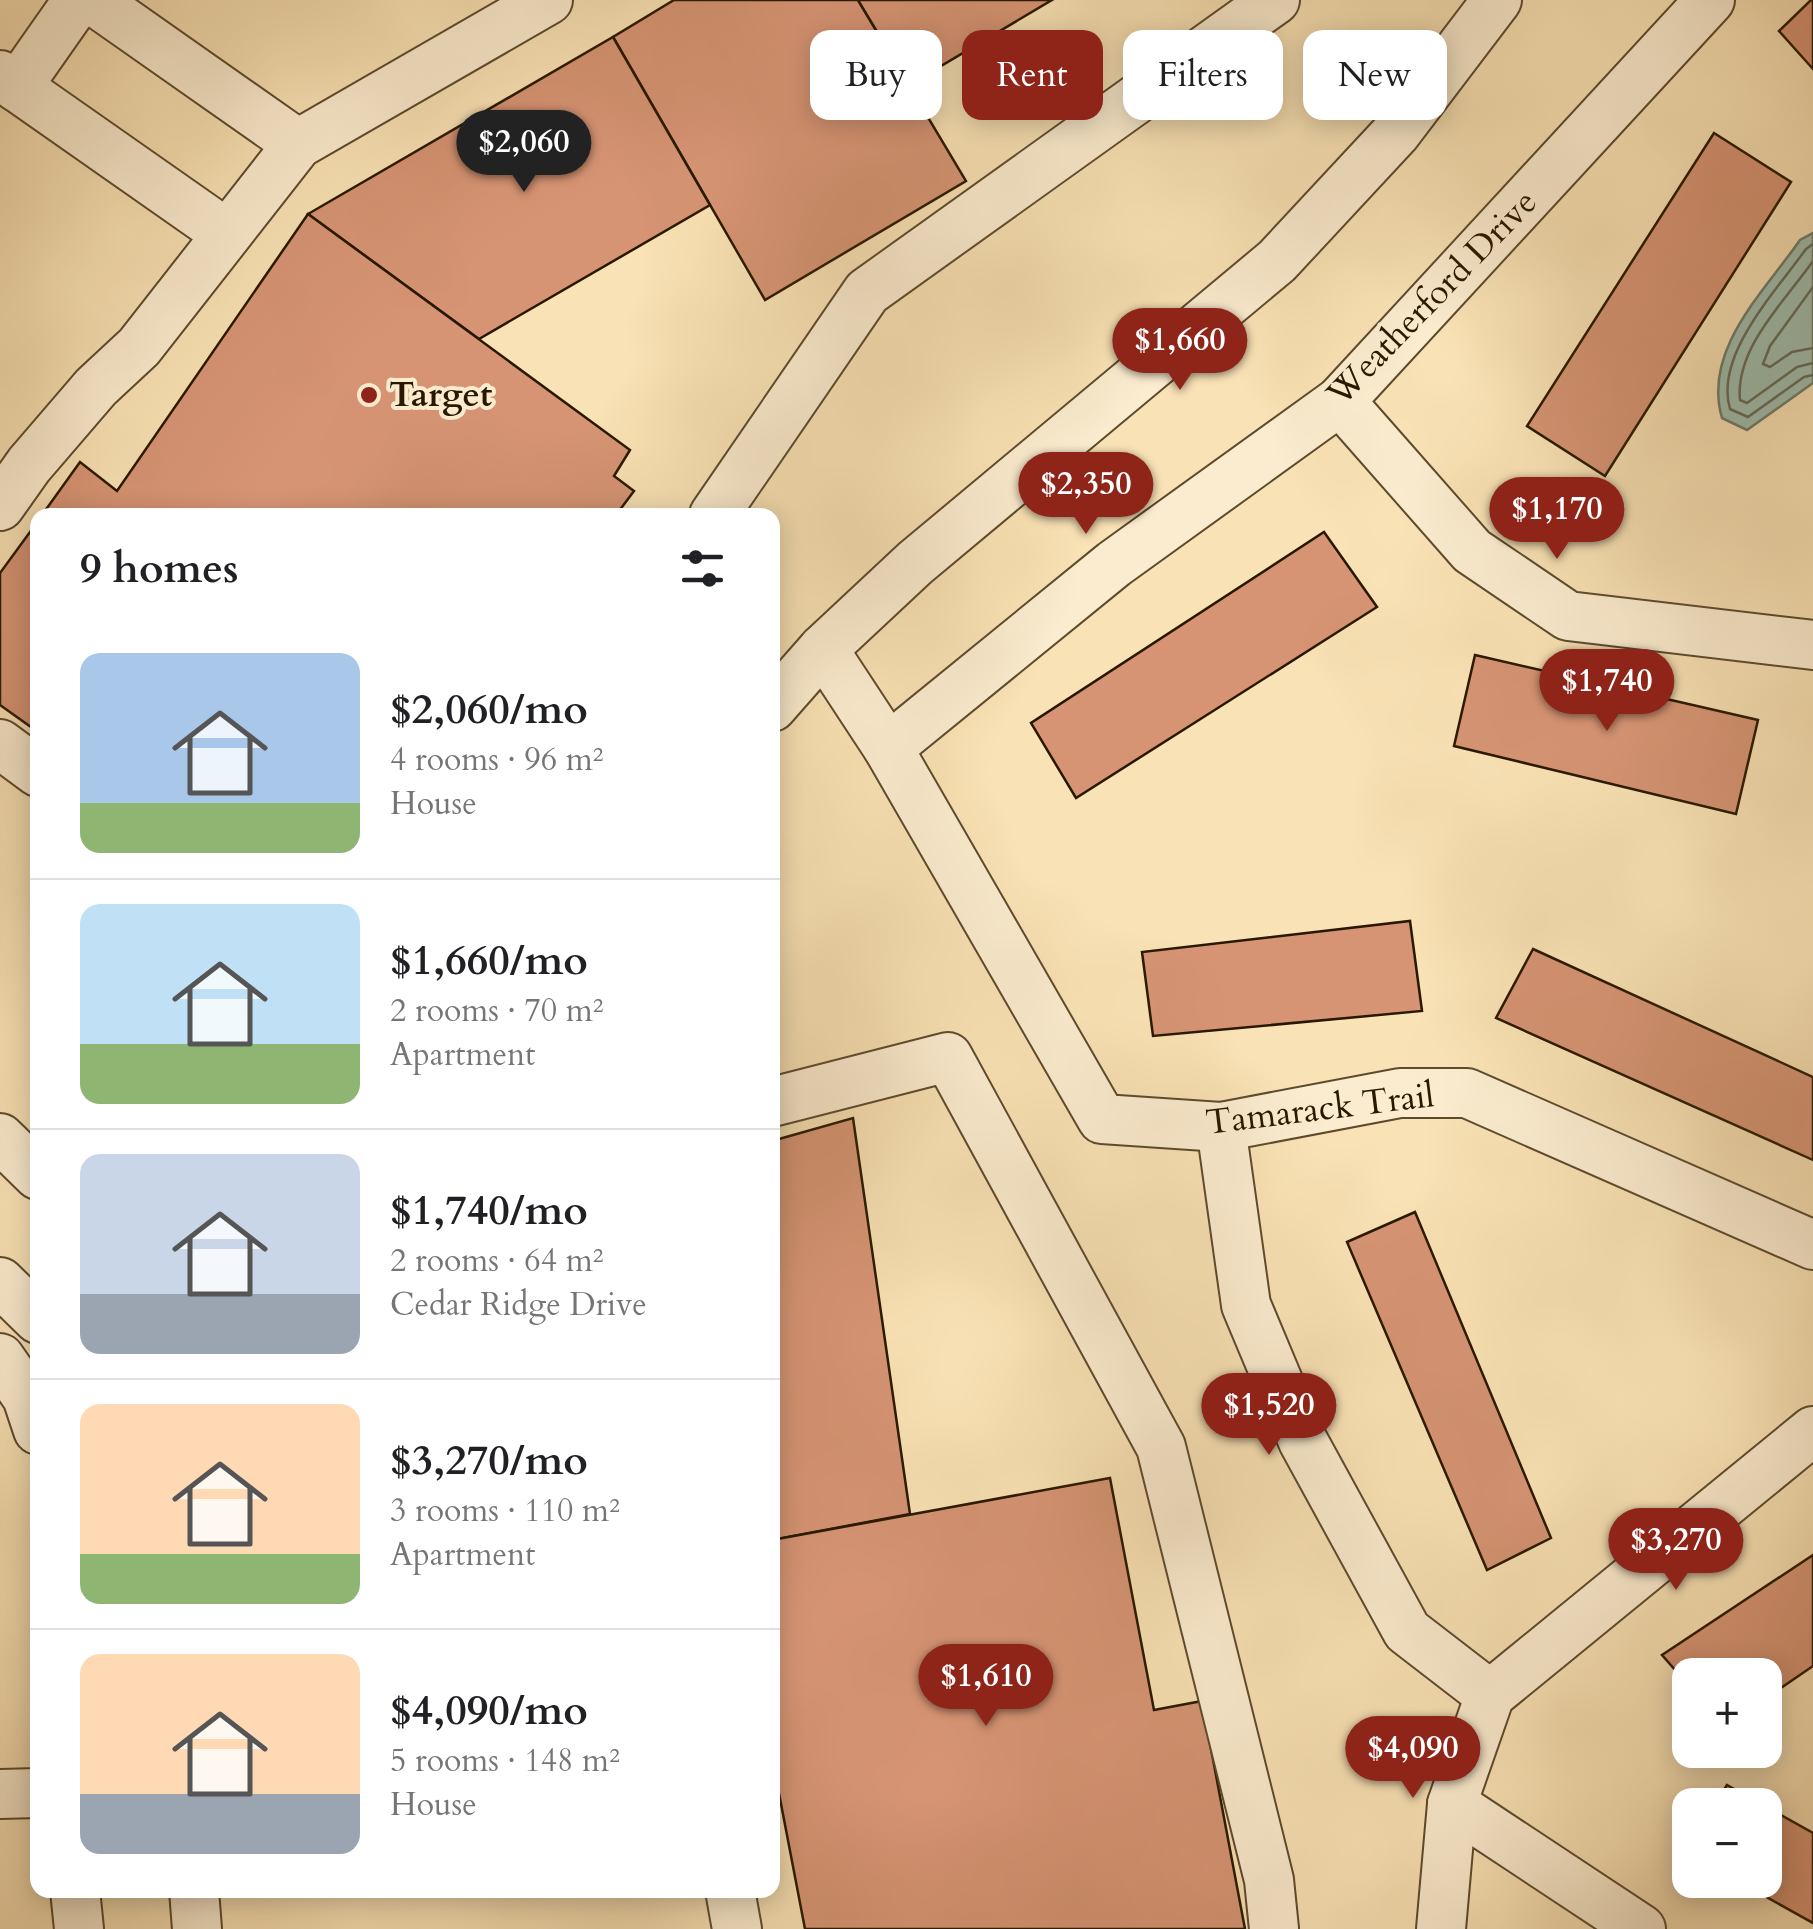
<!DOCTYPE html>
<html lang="en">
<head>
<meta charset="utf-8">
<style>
	:root { --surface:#fff; --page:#f2f2f2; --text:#202124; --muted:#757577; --line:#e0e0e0; --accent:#8f2418 }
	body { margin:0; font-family:Cardo,serif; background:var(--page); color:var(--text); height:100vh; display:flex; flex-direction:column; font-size:38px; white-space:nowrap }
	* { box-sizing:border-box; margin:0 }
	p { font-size:32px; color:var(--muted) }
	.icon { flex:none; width:55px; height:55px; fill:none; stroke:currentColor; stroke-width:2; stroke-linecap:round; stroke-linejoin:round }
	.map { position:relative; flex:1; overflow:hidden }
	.side { position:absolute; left:30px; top:508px; width:750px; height:1390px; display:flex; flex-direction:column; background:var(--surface); border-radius:20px; box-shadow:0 5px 25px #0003 }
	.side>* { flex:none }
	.guide { position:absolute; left:810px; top:30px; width:852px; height:90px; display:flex; gap:20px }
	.fabs { position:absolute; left:1672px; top:1658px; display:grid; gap:20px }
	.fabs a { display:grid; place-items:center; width:110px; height:110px; border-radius:20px; background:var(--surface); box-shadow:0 5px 25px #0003; font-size:50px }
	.price { position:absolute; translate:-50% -85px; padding:0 22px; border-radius:35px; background:var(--accent); color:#fff; font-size:32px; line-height:65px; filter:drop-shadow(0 2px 5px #0008) }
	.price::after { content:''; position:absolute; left:50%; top:60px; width:30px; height:22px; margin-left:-15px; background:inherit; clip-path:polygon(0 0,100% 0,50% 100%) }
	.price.active { background:#222; color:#fff }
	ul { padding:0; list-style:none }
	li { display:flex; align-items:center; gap:30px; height:250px; padding:0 50px }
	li+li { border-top:2px solid var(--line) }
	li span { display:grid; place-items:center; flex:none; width:280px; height:200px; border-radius:20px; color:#555 }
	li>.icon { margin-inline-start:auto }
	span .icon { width:120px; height:120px; fill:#fffc; stroke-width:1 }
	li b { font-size:42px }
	h2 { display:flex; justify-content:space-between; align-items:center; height:120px; padding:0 50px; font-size:42px }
	.chip { padding:0 35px; border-radius:20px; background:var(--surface); box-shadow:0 5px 25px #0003; font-size:35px; line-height:90px }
	.chip.active { background:var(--accent); color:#fff }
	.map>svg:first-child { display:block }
	.water { fill:#9ebdaf; stroke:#6f7b69; stroke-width:2.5 }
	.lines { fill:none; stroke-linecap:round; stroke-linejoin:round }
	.shore { stroke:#646a58; stroke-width:2.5 }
	.building { fill:#d69474; stroke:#291800; stroke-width:2.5 }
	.minor-casing { stroke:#5d4a2d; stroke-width:52 }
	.minor { stroke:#fbeccf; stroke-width:48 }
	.poi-dot { fill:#8f2418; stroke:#fbeccf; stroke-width:4 }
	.labels { text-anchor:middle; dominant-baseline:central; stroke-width:8; stroke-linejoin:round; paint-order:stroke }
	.street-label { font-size:35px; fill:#291800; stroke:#fbeccf }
	.poi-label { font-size:35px; font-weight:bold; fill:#291800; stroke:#fbeccf; text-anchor:start }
</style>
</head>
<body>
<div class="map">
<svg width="1813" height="1929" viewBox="0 0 1813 1929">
	<rect width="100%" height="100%" fill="#f9e2b5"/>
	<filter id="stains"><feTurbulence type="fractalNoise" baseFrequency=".002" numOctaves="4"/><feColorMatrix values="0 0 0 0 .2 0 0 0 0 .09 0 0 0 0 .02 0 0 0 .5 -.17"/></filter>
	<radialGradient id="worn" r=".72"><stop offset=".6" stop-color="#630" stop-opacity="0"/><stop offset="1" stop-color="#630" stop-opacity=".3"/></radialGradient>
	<!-- water -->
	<path class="water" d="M1813,233V383L1747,430L1722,418C1702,350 1764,292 1800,240Z"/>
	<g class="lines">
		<!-- shore -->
		<g class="shore">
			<path d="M1813,244L1806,249C1777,290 1714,355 1730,409L1748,417L1804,377L1813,375"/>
			<path d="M1813,261C1785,301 1735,348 1740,400L1747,403L1797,367L1813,363"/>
			<path d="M1813,287L1770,346L1763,364L1770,367L1792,352L1813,348"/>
		</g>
	</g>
	<!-- building -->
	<g class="building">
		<path d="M674,0H858L966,181L765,300L613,37Z"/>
		<path d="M858,0H1052L909,85Z"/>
		<path d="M1811,0H1813V69L1779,31Z"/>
		<path d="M613,37L710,205L479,339L308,214Z"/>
		<path d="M1714,133L1791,182L1605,476L1527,426Z"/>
		<path d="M308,214L630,450L614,476L634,491L616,515H42L80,462L117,491Z"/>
		<path d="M38,521V732L0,705V573Z"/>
		<path d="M1324,532L1377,607L1076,798L1031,723Z"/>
		<path d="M1475,655L1758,720L1736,814L1454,746Z"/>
		<path d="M1410,921L1422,1011L1153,1036L1142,952Z"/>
		<path d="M1533,949L1813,1077V1160L1496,1018Z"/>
		<path d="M853,1118L910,1514L772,1540V1141Z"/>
		<path d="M1415,1212L1551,1538L1487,1570L1347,1242Z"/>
		<path d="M1110,1478L1154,1710L1202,1701L1245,1929H805L772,1757V1540Z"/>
		<path d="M1813,1555V1666L1765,1699V1675H1690V1687L1662,1655Z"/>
		<path d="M1727,1785L1763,1805H1714Z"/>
		<path d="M1765,1806L1813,1833V1923L1736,1880H1765Z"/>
	</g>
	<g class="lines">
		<!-- minor casing -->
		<g class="minor-casing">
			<g id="minor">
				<path d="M93,0L298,144"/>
				<path d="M0,75L227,234"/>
				<path d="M17,87L78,0"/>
				<path d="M1340,401L1472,551L1568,616L1813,645"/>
				<path d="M0,506L29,465L96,387L139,347L298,144L548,0"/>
				<path d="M714,515L867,292L1275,0"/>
				<path d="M823,649L888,748L1102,1119L1221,1127L1400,1093H1467L1813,1245"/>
				<path d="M772,707L823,649L915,563L1277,261L1396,133L1497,0"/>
				<path d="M0,744L38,772"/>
				<path d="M888,748L1114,564L1340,401L1710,0"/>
				<path d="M772,1102L948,1057L1161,1447L1269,1880L1274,1929"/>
				<path d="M1221,1127L1246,1305L1303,1441L1407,1631L1490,1695"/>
				<path d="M0,1138L38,1175"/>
				<path d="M0,1282L38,1319"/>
				<path d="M0,1358L27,1397L38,1430"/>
				<path d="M0,1794L38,1793"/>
				<path d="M1452,1804L1641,1929"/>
				<path d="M75,1890L79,1929"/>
				<path d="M194,1890L197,1929"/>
				<path d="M730,1890L737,1929"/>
				<path d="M1441,1929L1452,1804L1490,1695L1813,1431"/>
			</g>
		</g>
		<!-- minor -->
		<use href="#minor" class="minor"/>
	</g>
	<!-- markers -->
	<circle class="poi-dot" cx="369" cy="395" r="10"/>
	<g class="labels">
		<!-- street labels -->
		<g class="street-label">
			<text transform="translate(1432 298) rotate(-46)">Weatherford Drive</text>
			<text transform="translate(1320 1109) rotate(-7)">Tamarack Trail</text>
		</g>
		<!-- poi labels -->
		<g class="poi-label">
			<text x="389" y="395">Target</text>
		</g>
	</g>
	<rect width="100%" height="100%" filter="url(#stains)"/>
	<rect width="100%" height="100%" fill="url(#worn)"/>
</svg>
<div class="fabs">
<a>+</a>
<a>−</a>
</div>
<b class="price active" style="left:524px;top:195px">$2,060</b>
<b class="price" style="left:1180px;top:393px">$1,660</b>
<b class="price" style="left:1086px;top:537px">$2,350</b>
<b class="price" style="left:1557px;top:562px">$1,170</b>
<b class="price" style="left:1607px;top:734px">$1,740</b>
<b class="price" style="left:1269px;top:1458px">$1,520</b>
<b class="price" style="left:1676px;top:1593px">$3,270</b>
<b class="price" style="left:986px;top:1729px">$1,610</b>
<b class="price" style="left:1413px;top:1801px">$4,090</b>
<div class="guide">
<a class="chip">Buy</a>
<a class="chip active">Rent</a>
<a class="chip">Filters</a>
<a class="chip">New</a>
</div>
<section class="side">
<h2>9 homes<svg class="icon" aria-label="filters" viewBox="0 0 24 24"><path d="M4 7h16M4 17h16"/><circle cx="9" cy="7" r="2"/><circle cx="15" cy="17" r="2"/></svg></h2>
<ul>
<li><span style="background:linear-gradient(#a9c7e8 75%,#8fb573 0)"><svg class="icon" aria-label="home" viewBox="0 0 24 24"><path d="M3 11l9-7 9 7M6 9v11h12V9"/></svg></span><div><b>$2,060/mo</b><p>4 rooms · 96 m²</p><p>House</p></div></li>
<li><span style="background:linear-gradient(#bfe0f5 70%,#8fb573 0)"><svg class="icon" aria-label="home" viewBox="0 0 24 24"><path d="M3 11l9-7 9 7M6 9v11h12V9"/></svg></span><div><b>$1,660/mo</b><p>2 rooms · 70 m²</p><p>Apartment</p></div></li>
<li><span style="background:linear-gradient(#c9d6e8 70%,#9aa5b1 0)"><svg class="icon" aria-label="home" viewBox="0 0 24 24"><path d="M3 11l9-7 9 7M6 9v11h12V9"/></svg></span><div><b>$1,740/mo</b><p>2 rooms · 64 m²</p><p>Cedar Ridge Drive</p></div></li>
<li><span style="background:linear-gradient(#ffd9b3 75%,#8fb573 0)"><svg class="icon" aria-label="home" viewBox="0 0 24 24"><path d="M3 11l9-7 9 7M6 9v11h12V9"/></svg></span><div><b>$3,270/mo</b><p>3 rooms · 110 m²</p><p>Apartment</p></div></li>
<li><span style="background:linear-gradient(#ffd9b3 70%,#9aa5b1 0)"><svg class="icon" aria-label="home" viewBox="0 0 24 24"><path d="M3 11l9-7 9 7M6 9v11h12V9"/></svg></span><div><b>$4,090/mo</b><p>5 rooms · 148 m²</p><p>House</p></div></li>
</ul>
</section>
</div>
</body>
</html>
